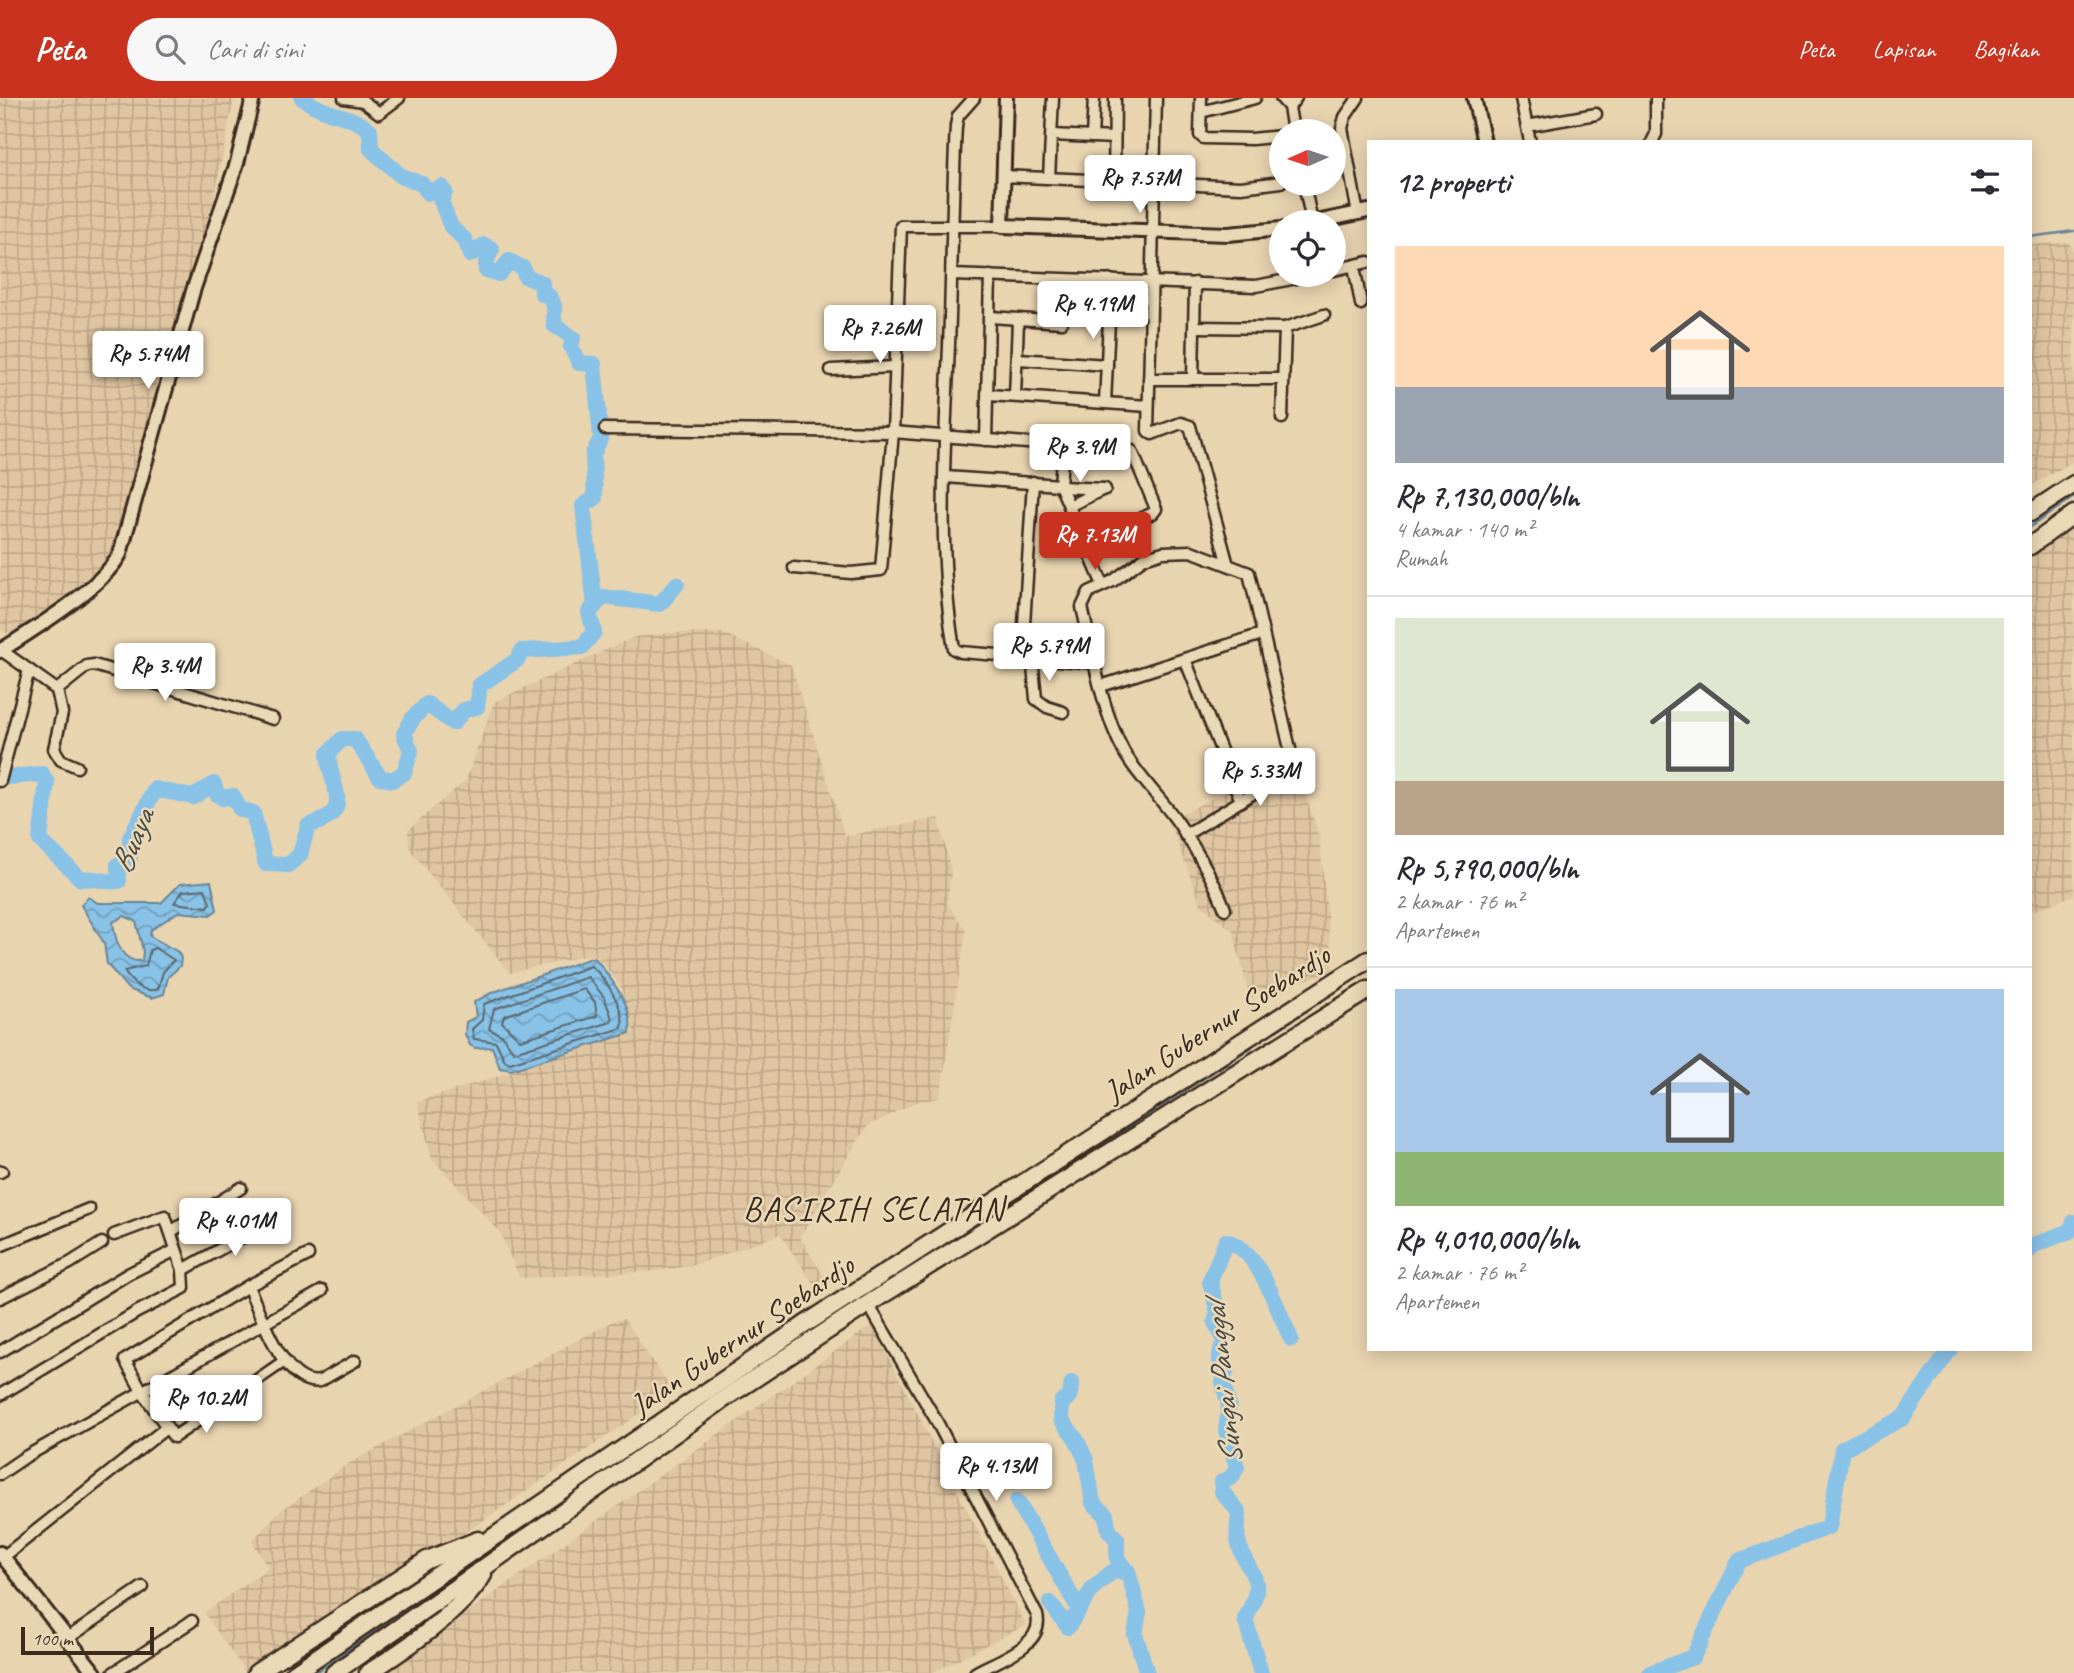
<!DOCTYPE html>
<html lang="id">
<head>
<meta charset="utf-8">
<style>
	:root { --surface:#fff; --page:#f7f7f7; --text:#2b2b33; --muted:#7c7c81; --line:#e1e1e2; --accent:#c8321e }
	body { margin:0; font-family:Caveat,sans-serif; background:var(--page); color:var(--text); height:100vh; display:flex; flex-direction:column; font-size:26px; white-space:nowrap }
	* { box-sizing:border-box; margin:0 }
	p { font-size:23px; color:var(--muted) }
	.icon { flex:none; width:38px; height:38px; fill:none; stroke:currentColor; stroke-width:2; stroke-linecap:round; stroke-linejoin:round }
	.map { position:relative; flex:1; overflow:hidden }
	.sheet { position:absolute; left:1367px; top:42px; width:665px; height:1211px; display:flex; flex-direction:column; background:var(--surface); border-radius:0px; box-shadow:0 4px 18px #0003 }
	.sheet>* { flex:none }
	.needle { width:46px; rotate:267deg }
	.controls { position:absolute; left:1269px; top:21px; display:grid; gap:14px }
	.controls a { display:grid; place-items:center; width:77px; height:77px; border-radius:50%; background:var(--surface); box-shadow:0 4px 18px #0003; font-size:35px }
	.scale { position:absolute; left:21px; bottom:18px; width:133px; box-sizing:border-box; padding-left:7px; border:4px solid #3b2a1e; border-top:0; font-size:19px; line-height:24px; white-space:nowrap; color:#3b2a1e; -webkit-text-stroke:5px #ead9b6; paint-order:stroke }
	.price { position:absolute; translate:-50% -60px; padding:0 16px; border-radius:7px; background:#fff; color:#222; font-size:23px; line-height:46px; filter:drop-shadow(0 2px 4px #0008) }
	.price::after { content:''; position:absolute; left:50%; top:42px; width:21px; height:16px; margin-left:-10px; background:inherit; clip-path:polygon(0 0,100% 0,50% 100%) }
	.price.active { background:var(--accent); color:#fff }
	ul { padding:0; list-style:none }
	li { display:grid; align-content:center; gap:14px; height:371px; padding:0 28px }
	li+li { border-top:2px solid var(--line) }
	li span { display:grid; place-items:center; height:217px; border-radius:0px; color:#555 }
	li>.icon { margin-inline-start:auto }
	span .icon { width:126px; height:126px; fill:#fffc; stroke-width:1 }
	li b { font-size:30px }
	h2 { display:flex; justify-content:space-between; align-items:center; height:84px; padding:0 28px; font-size:30px }
	header { display:flex; align-items:center; gap:42px; box-sizing:border-box; height:98px; padding:0 35px; background:var(--accent); color:#fff }
	header strong { font-size:33px }
	nav { display:flex; gap:38px; margin-inline-start:auto; font-size:24px }
	.search { width:490px; height:63px; background:var(--page); display:flex; align-items:center; gap:18px; box-sizing:border-box; padding:0 24px; border-radius:38px; color:var(--muted); font-size:26px }
	.map>svg:first-child { display:block }
	.industrial { fill:url(#industrial-grid) }
	.water { fill:url(#water-waves); stroke:#698597; stroke-width:2; fill-rule:evenodd }
	.lines { fill:none; stroke-linecap:round; stroke-linejoin:round }
	.shore { stroke:#5a676e; stroke-width:2 }
	.stream { stroke:#698597; stroke-width:2.5 }
	.river { stroke:#88c2e7; stroke-width:16 }
	.minor-casing { stroke:#3b2a1e; stroke-width:15 }
	.tertiary-casing { stroke:#3b2a1e; stroke-width:18 }
	.trunk-casing { stroke:#3b2a1e; stroke-width:21 }
	.minor { stroke:#ead9b6; stroke-width:10 }
	.tertiary { stroke:#ead9b6; stroke-width:12 }
	.trunk { stroke:#ead9b6; stroke-width:16 }
	.labels { text-anchor:middle; dominant-baseline:central; stroke-width:5; stroke-linejoin:round; paint-order:stroke }
	.street-label { font-size:30px; fill:#3b2a1e; stroke:#ead9b6 }
	.water-label { font-size:32px; font-style:italic; fill:#4a4846; stroke:#ead9b6 }
	.quarter-label { font-size:33px; letter-spacing:2px; fill:#3b2a1e; stroke:#ead9b6 }
</style>
</head>
<body>
<header>
<strong>Peta</strong>
<div class="search"><svg class="icon" aria-label="search" viewBox="0 0 24 24"><circle cx="10" cy="10" r="6"/><path d="M15 15l6 6"/></svg>Cari di sini</div>
<nav><a>Peta</a><a>Lapisan</a><a>Bagikan</a></nav>
</header>
<div class="map">
<svg width="2074" height="1575" viewBox="0 0 2074 1575">
	<defs>
		<pattern id="industrial-grid" width="8" height="8" patternUnits="userSpaceOnUse" patternTransform="scale(1.75)"><rect width="8" height="8" fill="#dfc5a1"/><path d="M0 4h8M4 0v8" fill="none" stroke="#c0a98a"/></pattern>
		<pattern id="water-waves" width="16" height="10" patternUnits="userSpaceOnUse" patternTransform="scale(1.75)"><rect width="16" height="10" fill="#88c2e7"/><path d="M0 5q4-4 8 0t8 0" fill="none" stroke="#709ebb"/></pattern>
	</defs>
	<rect width="100%" height="100%" fill="#e9d4b0"/>
	<filter id="ink" filterUnits="userSpaceOnUse"><feTurbulence type="fractalNoise" baseFrequency=".0143" numOctaves="2"/><feDisplacementMap in="SourceGraphic" scale="14" xChannelSelector="R" yChannelSelector="G"/><feConvolveMatrix kernelMatrix="1 2 1 2 8 2 1 2 1" color-interpolation-filters="sRGB"/></filter>
	<g filter="url(#ink)">
		<!-- industrial -->
		<g class="industrial">
			<path d="M0,0H234L214,101L175,226L118,451L92,481L57,508L9,536L0,531Z"/>
			<path d="M2069,144L2074,155V363L2030,388V147Z"/>
			<path d="M2074,429V797L2030,814V458Z"/>
			<path d="M671,535H723L791,567L845,738L939,720L951,774L947,805L966,833L940,1000L916,1004L868,1028L850,1055L800,1139L828,1185L817,1191L780,1136L695,1167L658,1173L520,1180L499,1133L432,1061L417,1004L634,934L621,889L598,859L587,857L510,875L410,752L408,732L466,682L494,604L634,539Z"/>
			<path d="M1292,658L1319,737L1333,873L1250,900L1233,833L1201,807L1169,723Z"/>
			<path d="M624,1221L673,1293L365,1503L252,1575H246L204,1515L268,1470L252,1443L279,1414L348,1366L613,1223Z"/>
			<path d="M872,1227L1026,1527L932,1575H382Z"/>
		</g>
		<!-- water -->
		<g class="water">
			<path d="M211,783L217,812L210,817L178,814L151,832L150,838L178,854L181,860L180,868L168,879L164,896L152,900L128,891L107,866L104,845L81,807L88,799L98,805H161L180,786ZM124,818L136,823L143,853L142,863C121,865 115,842 113,824Z"/>
			<path d="M591,860L596,861C611,881 634,908 630,935L511,972L500,970L492,949L475,950L470,947L465,936L466,924L476,919L474,904L491,895Z"/>
		</g>
		<g class="lines">
			<!-- shore -->
			<g class="shore">
				<path d="M205,791L210,805L208,809L174,805L183,793Z"/>
				<path d="M155,850L174,862L163,874L158,891C145,896 131,885 124,873L146,868L150,852Z"/>
				<path d="M591,868C605,879 626,912 622,930L510,965L505,963L496,944L474,941L472,931L482,922L484,906Z"/>
				<path d="M588,879L604,899L612,920L611,924L514,954L503,938L489,931L494,911Z"/>
				<path d="M584,891L595,904L597,918L520,942L502,924L504,918Z"/>
			</g>
			<!-- stream -->
			<g class="stream">
				<path d="M2030,139L2074,133"/>
				<path d="M2030,429L2074,399"/>
				<path d="M1276,933L1368,872"/>
				<path d="M755,1271L1252,949"/>
				<path d="M315,1575L689,1316"/>
			</g>
			<!-- river -->
			<g class="river">
				<path d="M302,0C327,19 349,15 370,32L371,51L401,78L422,86L428,95L442,89L445,94L441,103L451,129L465,142L470,157L484,147L492,151L486,164V172L499,176L509,163L523,170L525,178L542,185V196L549,198L554,207V227L573,240L571,249L579,265L594,266L601,340L593,356L595,400L583,408L595,508"/>
				<path d="M0,680L42,676L47,685L40,742L81,781C96,778 105,786 119,783L118,767L130,760V740L155,691L193,699L214,686L217,696L223,700L233,698L240,711L253,715L266,766L288,767L300,757L308,728C357,713 330,691 328,656L342,641H355L380,679L392,682L404,675L411,653L404,636L413,620L427,606L453,625L464,612L477,609L480,587L517,562L522,553L582,549L594,534L589,514L603,499L660,506L677,486"/>
				<path d="M2030,1152L2034,1147L2070,1133L2074,1124"/>
				<path d="M1072,1285L1069,1300L1062,1303L1061,1321L1076,1341L1086,1362L1093,1405L1106,1417L1109,1433L1117,1441V1460L1128,1473L1139,1514L1135,1536L1147,1575"/>
				<path d="M1017,1403L1079,1511"/>
				<path d="M1050,1505L1068,1529L1093,1490L1112,1474L1128,1473"/>
				<path d="M1261,1575L1245,1521C1270,1475 1247,1482 1238,1442C1236,1434 1239,1422 1239,1414L1222,1394V1384L1232,1379L1237,1369L1226,1333L1229,1308L1223,1285L1226,1274C1217,1262 1219,1255 1225,1242L1215,1224L1218,1215L1210,1183L1226,1143C1258,1149 1278,1213 1291,1241"/>
				<path d="M1650,1575L1693,1559L1739,1463L1829,1429L1842,1351L1903,1320L1950,1251"/>
			</g>
			<!-- minor casing -->
			<g class="minor-casing">
				<g id="minor">
					<path d="M344,0L363,3L379,15L399,0"/>
					<path d="M974,0L958,18L956,28C952,101 952,174 949,247C945,348 937,450 954,551L961,554L1096,565"/>
					<path d="M1156,0L1148,333L1152,336L1181,325L1190,328L1228,467"/>
					<path d="M1201,0L1200,37L1203,40L1252,41L1281,38"/>
					<path d="M1281,0L1289,9L1293,33"/>
					<path d="M1358,0L1345,19L1342,30L1358,116"/>
					<path d="M1521,0L1530,44"/>
					<path d="M1289,9L1296,0"/>
					<path d="M1201,14L1255,0"/>
					<path d="M1527,28L1596,16"/>
					<path d="M1052,37L1114,40"/>
					<path d="M1092,39L1094,0"/>
					<path d="M1652,44L1656,36V0"/>
					<path d="M1003,78L1241,89L1281,84"/>
					<path d="M1049,80L1053,0"/>
					<path d="M1114,83L1115,0"/>
					<path d="M1304,86L1312,124"/>
					<path d="M1354,168L1361,206"/>
					<path d="M1334,172L1368,164"/>
					<path d="M952,177L1256,188L1312,177"/>
					<path d="M991,219L1062,224"/>
					<path d="M1195,229L1285,230L1324,217"/>
					<path d="M1018,261L1107,267"/>
					<path d="M831,272L895,269"/>
					<path d="M1193,279L1195,185"/>
					<path d="M1149,281H1281"/>
					<path d="M989,297L1148,308"/>
					<path d="M1015,298L1018,223"/>
					<path d="M1105,305L1111,182"/>
					<path d="M1282,320L1285,230"/>
					<path d="M605,331L893,334L1063,348L1060,387L1103,487"/>
					<path d="M986,342L990,178"/>
					<path d="M1063,348L1132,353L1156,411L1153,415L1084,446"/>
					<path d="M945,379L1060,387"/>
					<path d="M1061,389L1105,391"/>
					<path d="M1069,408L1104,391"/>
					<path d="M794,470L851,475L881,472L893,334L901,128H1002"/>
					<path d="M1,552L57,592L62,615L54,651L61,662L77,669"/>
					<path d="M1022,558L1033,384"/>
					<path d="M1032,558L1036,601L1047,609L1063,614"/>
					<path d="M1185,561L1241,703"/>
					<path d="M1101,588L1262,536"/>
					<path d="M57,592L87,568L94,567L273,621"/>
					<path d="M0,683L29,572"/>
					<path d="M1185,737L1280,679L1291,667V655L1249,475L1191,453L1163,454L1144,460L1113,483L1089,494L1082,509C1093,556 1101,611 1124,654C1139,680 1162,701 1179,726C1197,753 1214,782 1225,811"/>
					<path d="M0,1074L2,1073"/>
					<path d="M218,1105L241,1140"/>
					<path d="M172,1133L241,1090"/>
					<path d="M0,1148L89,1111"/>
					<path d="M183,1172L272,1122"/>
					<path d="M248,1188C260,1214 284,1290 320,1283L355,1263"/>
					<path d="M0,1200L70,1165L102,1145"/>
					<path d="M868,1206L936,1322L1037,1517C1045,1548 997,1562 975,1575"/>
					<path d="M0,1254L128,1176L176,1152"/>
					<path d="M283,1264L174,1339L143,1295L125,1262L248,1188L308,1157"/>
					<path d="M0,1297L137,1214L184,1190L183,1172L165,1118L114,1137"/>
					<path d="M0,1376L25,1359L322,1193"/>
					<path d="M3,1459L166,1330"/>
					<path d="M68,1540L143,1489"/>
					<path d="M113,1575L192,1523"/>
				</g>
			</g>
			<!-- tertiary casing -->
			<g class="tertiary-casing">
				<g id="tertiary">
					<path d="M1006,0L1002,128L1228,136L1281,131"/>
					<path d="M1474,0L1484,44"/>
					<path d="M1316,124L1368,113"/>
					<path d="M0,553C33,532 102,490 120,456L193,193L237,65L253,0"/>
					<path d="M0,1455L95,1575"/>
				</g>
			</g>
			<!-- trunk casing -->
			<g class="trunk-casing">
				<g id="trunk">
					<path d="M2030,415L2074,386"/>
					<path d="M2030,448L2074,416"/>
					<path d="M256,1575L427,1462L478,1442"/>
					<path d="M294,1575L810,1223L1368,862"/>
					<path d="M334,1575L731,1296L868,1206L1368,892"/>
					<path d="M368,1575C404,1552 461,1514 483,1477"/>
				</g>
			</g>
			<!-- minor -->
			<use href="#minor" class="minor"/>
			<!-- tertiary -->
			<use href="#tertiary" class="tertiary"/>
			<!-- trunk -->
			<use href="#trunk" class="trunk"/>
		</g>
	</g>
	<g class="labels">
		<!-- street labels -->
		<g class="street-label">
			<text transform="translate(1217 925) rotate(-33)">Jalan Gubernur Soebardjo</text>
			<text transform="translate(742 1237) rotate(-34)">Jalan Gubernur Soebardjo</text>
		</g>
		<!-- water labels -->
		<g class="water-label">
			<text transform="translate(132 743) rotate(-67)">Buaya</text>
			<text transform="translate(1223 1286) rotate(-96)">Sungai Panggal</text>
		</g>
		<!-- quarter labels -->
		<g class="quarter-label">
			<text x="874" y="1111">BASIRIH SELATAN</text>
		</g>
	</g>
</svg>
<div class="controls">
<a><svg class="needle" viewBox="-14 -14 28 28"><path d="M0-13l5 13h-10z" fill="#e53935"/><path d="M0 13l5-13h-10z" fill="#7c7c81"/></svg></a>
<a><svg class="icon" aria-label="locate" viewBox="0 0 24 24"><circle cx="12" cy="12" r="6"/><path d="M12 2v4M12 18v4M2 12h4M18 12h4"/></svg></a>
</div>
<div class="scale">100 m</div>
<b class="price" style="left:1140px;top:117px">Rp 7.57M</b>
<b class="price" style="left:1093px;top:243px">Rp 4.19M</b>
<b class="price" style="left:880px;top:267px">Rp 7.26M</b>
<b class="price" style="left:148px;top:293px">Rp 5.74M</b>
<b class="price" style="left:1080px;top:386px">Rp 3.9M</b>
<b class="price active" style="left:1095px;top:474px">Rp 7.13M</b>
<b class="price" style="left:1049px;top:585px">Rp 5.79M</b>
<b class="price" style="left:165px;top:605px">Rp 3.4M</b>
<b class="price" style="left:1260px;top:710px">Rp 5.33M</b>
<b class="price" style="left:235px;top:1160px">Rp 4.01M</b>
<b class="price" style="left:206px;top:1337px">Rp 10.2M</b>
<b class="price" style="left:996px;top:1405px">Rp 4.13M</b>
<section class="sheet">
<h2>12 properti<svg class="icon" aria-label="filters" viewBox="0 0 24 24"><path d="M4 7h16M4 17h16"/><circle cx="9" cy="7" r="2"/><circle cx="15" cy="17" r="2"/></svg></h2>
<ul>
<li><span style="background:linear-gradient(#ffd9b3 65%,#9aa5b1 0)"><svg class="icon" aria-label="home" viewBox="0 0 24 24"><path d="M3 11l9-7 9 7M6 9v11h12V9"/></svg></span><div><b>Rp 7,130,000/bln</b><p>4 kamar · 140 m²</p><p>Rumah</p></div></li>
<li><span style="background:linear-gradient(#dfe7d0 75%,#b9a48a 0)"><svg class="icon" aria-label="home" viewBox="0 0 24 24"><path d="M3 11l9-7 9 7M6 9v11h12V9"/></svg></span><div><b>Rp 5,790,000/bln</b><p>2 kamar · 76 m²</p><p>Apartemen</p></div></li>
<li><span style="background:linear-gradient(#a9c7e8 75%,#8fb573 0)"><svg class="icon" aria-label="home" viewBox="0 0 24 24"><path d="M3 11l9-7 9 7M6 9v11h12V9"/></svg></span><div><b>Rp 4,010,000/bln</b><p>2 kamar · 76 m²</p><p>Apartemen</p></div></li>
</ul>
</section>
</div>
</body>
</html>
